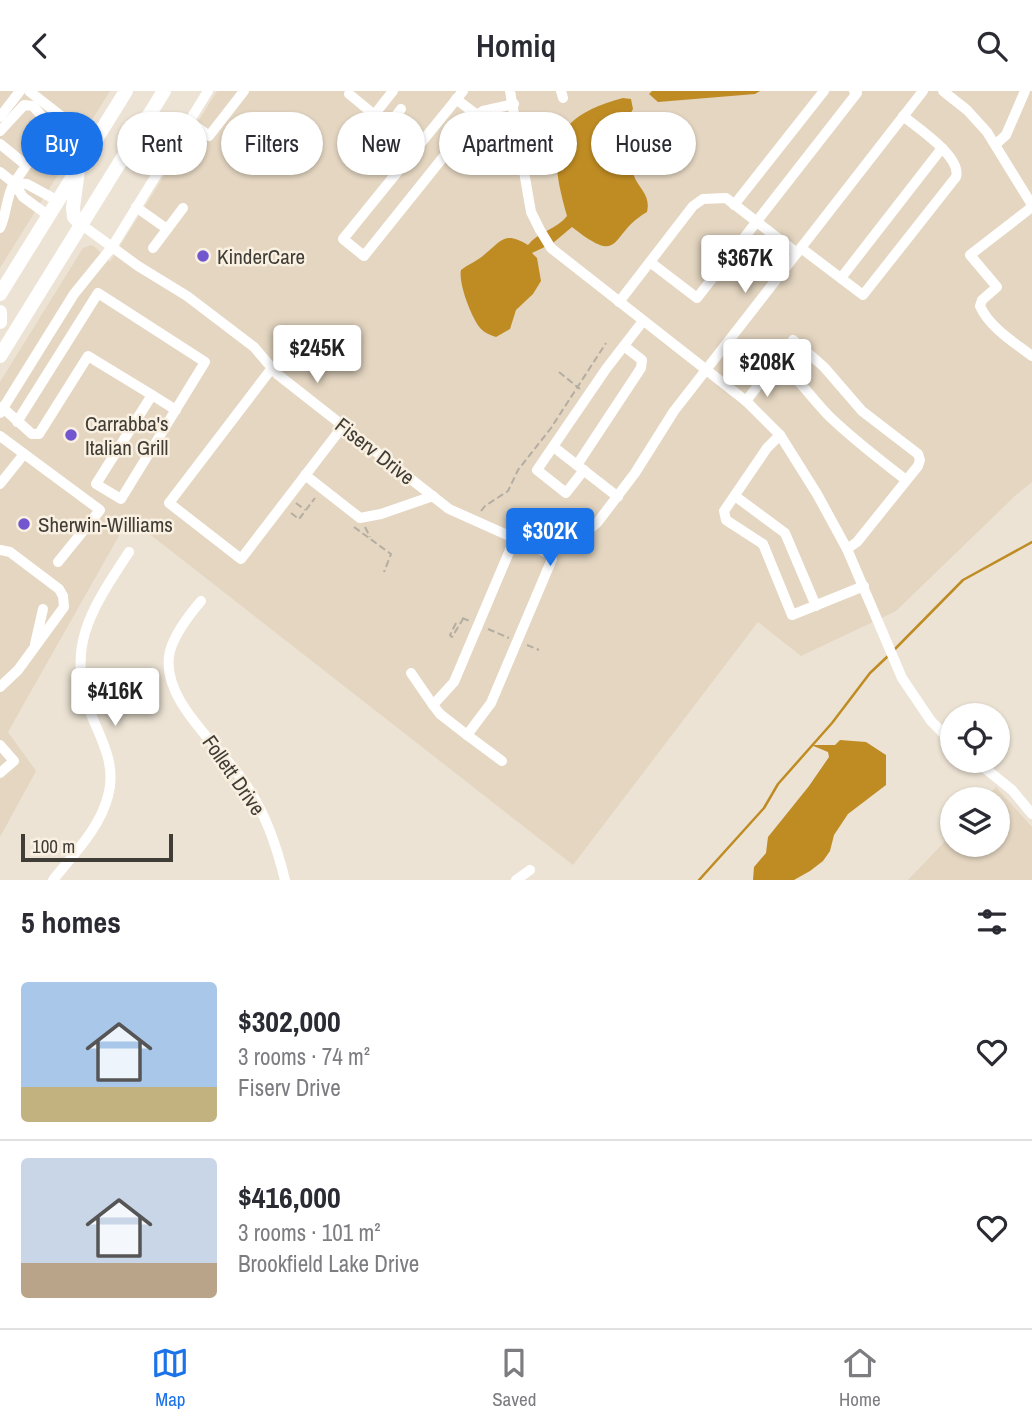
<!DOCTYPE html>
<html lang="en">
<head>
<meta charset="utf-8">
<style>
	:root { --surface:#fff; --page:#f7f7f7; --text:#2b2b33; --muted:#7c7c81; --line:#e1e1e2; --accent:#1a73e8 }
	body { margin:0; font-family:"Archivo Narrow",sans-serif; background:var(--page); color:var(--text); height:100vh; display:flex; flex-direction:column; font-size:26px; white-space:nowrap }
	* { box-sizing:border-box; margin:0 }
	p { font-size:23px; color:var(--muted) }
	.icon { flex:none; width:38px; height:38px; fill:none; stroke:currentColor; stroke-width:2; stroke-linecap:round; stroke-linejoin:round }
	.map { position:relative; height:789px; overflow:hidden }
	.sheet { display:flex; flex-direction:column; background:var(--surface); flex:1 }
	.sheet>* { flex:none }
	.top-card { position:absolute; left:21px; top:21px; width:990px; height:63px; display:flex; gap:14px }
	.controls { position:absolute; left:940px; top:612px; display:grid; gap:14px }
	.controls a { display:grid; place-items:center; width:70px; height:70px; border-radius:50%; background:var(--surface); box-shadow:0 2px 5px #0004; font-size:35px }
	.scale { position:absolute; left:21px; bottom:18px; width:152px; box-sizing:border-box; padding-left:7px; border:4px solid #403c36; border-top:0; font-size:19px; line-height:24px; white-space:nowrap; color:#403c36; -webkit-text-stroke:5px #f9f0e1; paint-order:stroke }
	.price { position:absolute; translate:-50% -60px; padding:0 16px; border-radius:7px; background:#fff; color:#222; font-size:23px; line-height:46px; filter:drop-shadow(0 2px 4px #0008) }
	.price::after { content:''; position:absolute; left:50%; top:42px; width:21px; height:16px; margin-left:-10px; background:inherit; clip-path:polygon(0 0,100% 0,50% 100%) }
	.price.current { background:var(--accent); color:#fff }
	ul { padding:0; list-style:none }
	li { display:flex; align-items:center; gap:21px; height:175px; padding:0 21px }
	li+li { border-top:2px solid var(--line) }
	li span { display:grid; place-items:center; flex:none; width:196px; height:140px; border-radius:7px; color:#555 }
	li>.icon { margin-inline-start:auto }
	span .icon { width:84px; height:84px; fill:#fffc; stroke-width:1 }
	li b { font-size:30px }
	h2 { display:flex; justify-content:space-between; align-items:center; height:84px; padding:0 21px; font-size:30px }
	.pill { padding:0 24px; border-radius:32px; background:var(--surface); box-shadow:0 2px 5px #0004; font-size:24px; line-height:63px }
	.pill.current { background:var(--accent); color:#fff }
	header { display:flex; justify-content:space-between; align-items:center; height:91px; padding:0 21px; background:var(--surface); font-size:32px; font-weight:600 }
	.tabs { display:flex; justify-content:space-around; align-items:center; height:98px; border-top:2px solid var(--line); background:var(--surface); font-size:19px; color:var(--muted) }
	.tabs a { display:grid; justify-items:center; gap:4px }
	.tabs .current { color:var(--accent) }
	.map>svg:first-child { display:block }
	.built { fill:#e4d6c1 }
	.water { fill:#bf8c24 }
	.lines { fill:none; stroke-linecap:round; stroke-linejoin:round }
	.stream { stroke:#bf8c24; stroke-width:2.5 }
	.path { stroke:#b4ada1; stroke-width:2; stroke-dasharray:7 3.5; stroke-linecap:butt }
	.minor { stroke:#fff; stroke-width:10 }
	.major { stroke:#fff; stroke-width:14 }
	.poi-dot { fill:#7156d0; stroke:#f9f0e1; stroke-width:2.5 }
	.labels { text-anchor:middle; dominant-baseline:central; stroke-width:5; stroke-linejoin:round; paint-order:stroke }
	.poi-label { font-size:21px; fill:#403c36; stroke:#f9f0e1; text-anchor:start }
	.street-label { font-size:21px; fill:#403c36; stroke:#f9f0e1 }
</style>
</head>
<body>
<header><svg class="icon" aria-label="back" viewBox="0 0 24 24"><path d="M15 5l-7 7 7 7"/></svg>Homiq<svg class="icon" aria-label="search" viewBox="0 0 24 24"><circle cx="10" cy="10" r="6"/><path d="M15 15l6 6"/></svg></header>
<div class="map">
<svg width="1032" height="789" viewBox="0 0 1032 789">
	<rect width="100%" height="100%" fill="#ece3d4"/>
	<!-- built -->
	<g class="built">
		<path d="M0,0H110L0,177Z"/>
		<path d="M217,0H1032V391L1016,404L896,520L801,565L758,531L573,774L129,427L8,641L36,680L0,746V291L83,157L91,154L95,156L110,171Z"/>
		<path d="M996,696L1032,736V789H908L952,743V754H998V709H984Z"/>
	</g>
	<!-- water -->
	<g class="water">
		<path d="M652,0H760L755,3L658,11L649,3Z"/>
		<path d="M623,7L631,8L633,18L625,33L619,60C626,68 630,76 634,85C639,98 651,104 647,121C608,143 624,177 572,136L553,152L532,162L537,167L541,190L533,203L516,219L510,238L496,246C490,244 485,242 481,238C472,228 458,192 461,179C468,173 478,170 485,163C502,149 505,140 528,154C538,141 557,138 567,125C548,58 549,27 623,7Z"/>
		<path d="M840,649L866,651L886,664V694L848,723L834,744L830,760L823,770L810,780L794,789H753L754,776L766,762L768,746L809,695L829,666L828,661L811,654H835Z"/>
	</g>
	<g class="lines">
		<!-- stream -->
		<g class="stream">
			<path d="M895,558L963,489L1032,451"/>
			<path d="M699,789L764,717L778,693L832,632L870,582L888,565"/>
		</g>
		<!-- path -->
		<g class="path">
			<path d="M559,281L580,298"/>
			<path d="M296,412L305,419"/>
			<path d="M481,420L485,415L508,400L518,379L551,337L606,252"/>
			<path d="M291,422L299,428L315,407"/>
			<path d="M354,436L391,463L384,481"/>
			<path d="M365,436L370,446"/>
			<path d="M462,527L470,530"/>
			<path d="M456,532L450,544L452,546L463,528"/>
			<path d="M488,538L509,547"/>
			<path d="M527,554L539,559"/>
		</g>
		<!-- minor -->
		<g class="minor">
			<path d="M463,0L343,148L364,165L477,24L483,20L514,13"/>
			<path d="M510,0L531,121L540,139L551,157L746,310L780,344L817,403L847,458L902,587L931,630L952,651"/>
			<path d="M561,0L563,7"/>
			<path d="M943,0L967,19L987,41L1032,114"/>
			<path d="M349,3L388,35L401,18"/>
			<path d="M456,8L477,24"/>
			<path d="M374,24L393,0"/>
			<path d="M0,26L20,0"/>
			<path d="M189,30L209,45L244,0"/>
			<path d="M0,40L24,14L33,15L52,37"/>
			<path d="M0,53L26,74"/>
			<path d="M996,53L1006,44L1025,0"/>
			<path d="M0,81L14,92L23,106L49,125"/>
			<path d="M14,92L27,93L58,110"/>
			<path d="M734,114L824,0"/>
			<path d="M136,116L167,138"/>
			<path d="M1032,116L970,164L997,196L982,209L980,215C989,236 1015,252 1032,265"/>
			<path d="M82,134L138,175L187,205L254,256L277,283L449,418L545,461H551L566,440"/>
			<path d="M0,137C7,122 6,106 14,92L61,25L29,0"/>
			<path d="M153,157L183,117"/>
			<path d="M801,157L863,204L956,86C962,66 918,37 903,25"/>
			<path d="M650,171L697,207L857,2L854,0"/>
			<path d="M841,187L942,57"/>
			<path d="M619,211L693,115L703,108L726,107L797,162"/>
			<path d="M777,270C797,285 812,308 830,326C854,349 880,369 906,389"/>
			<path d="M272,277L169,412L241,468L343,335"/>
			<path d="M152,304L176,319"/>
			<path d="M746,310L793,249L824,276L862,320L918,363L920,369L918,375L857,451L847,458"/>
			<path d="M0,316L3,317L32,343H39L88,265L152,304L96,393L121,408L205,271L98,202L17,331"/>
			<path d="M0,322L74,203L112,156L208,0"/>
			<path d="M780,344L767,357L724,420L726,429L763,453L792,524L864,495"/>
			<path d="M0,345L100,419L58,471"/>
			<path d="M555,357L618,406"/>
			<path d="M577,374L641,277L642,269L624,255"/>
			<path d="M584,379L566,402L537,379L606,278L643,230"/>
			<path d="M305,384L360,427L381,423L433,405"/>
			<path d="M0,393L24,363"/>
			<path d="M735,405L785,442L816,515"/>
			<path d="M0,459L10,461L59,498L63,505L64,516L18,579L0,596"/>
			<path d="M551,461L552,468L491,612L467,644L440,623L433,614L454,591L515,447C547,398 562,466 597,432L635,382L674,320L923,0"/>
			<path d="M201,510C189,524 175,542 170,560C158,607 220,655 244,691C265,721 276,753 285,789"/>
			<path d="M35,553L43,518"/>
			<path d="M411,582L433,614"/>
			<path d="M467,644L502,670"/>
			<path d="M0,654L14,670L0,682"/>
			<path d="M976,670L1012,699L1032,723"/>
			<path d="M53,789C73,764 100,737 108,705C116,677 104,653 93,628C63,558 91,519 129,461"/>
			<path d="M516,789L530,779"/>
		</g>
		<!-- major -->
		<g class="major">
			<path d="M78,79L73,117L74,126L82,134"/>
			<path d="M0,203L126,0"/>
			<path d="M0,221V231"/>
			<path d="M0,265L164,0"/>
		</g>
	</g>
	<!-- markers -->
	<g class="poi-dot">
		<circle cx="203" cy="165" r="7"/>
		<circle cx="71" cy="344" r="7"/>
		<circle cx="24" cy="433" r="7"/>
	</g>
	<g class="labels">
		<!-- poi labels -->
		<g class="poi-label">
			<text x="217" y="165">KinderCare</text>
			<text x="85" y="332">Carrabba's<tspan x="85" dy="24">Italian Grill</tspan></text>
			<text x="38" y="433">Sherwin-Williams</text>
		</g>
		<!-- street labels -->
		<g class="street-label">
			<text transform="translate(375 360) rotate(38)">Fiserv Drive</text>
			<text transform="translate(234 684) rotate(55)">Follett Drive</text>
		</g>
	</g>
</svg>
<div class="controls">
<a><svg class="icon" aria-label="locate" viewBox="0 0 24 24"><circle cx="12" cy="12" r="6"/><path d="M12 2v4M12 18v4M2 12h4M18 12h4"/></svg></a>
<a><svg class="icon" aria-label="layers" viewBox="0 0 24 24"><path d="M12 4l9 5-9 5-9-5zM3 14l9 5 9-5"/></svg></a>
</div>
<div class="scale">100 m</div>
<b class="price" style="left:745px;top:204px">$367K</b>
<b class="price" style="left:317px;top:294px">$245K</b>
<b class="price" style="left:767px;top:308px">$208K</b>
<b class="price current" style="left:550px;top:477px">$302K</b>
<b class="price" style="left:115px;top:637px">$416K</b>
<div class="top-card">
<a class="pill current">Buy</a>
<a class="pill">Rent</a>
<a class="pill">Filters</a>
<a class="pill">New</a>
<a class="pill">Apartment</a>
<a class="pill">House</a>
</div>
</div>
<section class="sheet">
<h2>5 homes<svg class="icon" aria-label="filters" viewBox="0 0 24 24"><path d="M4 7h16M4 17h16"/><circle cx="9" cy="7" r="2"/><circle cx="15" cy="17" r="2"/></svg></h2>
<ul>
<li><span style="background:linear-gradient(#a9c7e8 75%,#c2b280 0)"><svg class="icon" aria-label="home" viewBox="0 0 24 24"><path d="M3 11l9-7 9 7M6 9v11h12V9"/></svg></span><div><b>$302,000</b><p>3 rooms · 74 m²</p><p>Fiserv Drive</p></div><svg class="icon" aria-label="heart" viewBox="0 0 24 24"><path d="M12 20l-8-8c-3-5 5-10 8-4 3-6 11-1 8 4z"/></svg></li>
<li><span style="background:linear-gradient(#c9d6e8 75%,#b9a48a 0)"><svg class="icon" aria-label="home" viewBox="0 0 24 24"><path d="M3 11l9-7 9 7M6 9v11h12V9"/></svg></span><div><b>$416,000</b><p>3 rooms · 101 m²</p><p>Brookfield Lake Drive</p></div><svg class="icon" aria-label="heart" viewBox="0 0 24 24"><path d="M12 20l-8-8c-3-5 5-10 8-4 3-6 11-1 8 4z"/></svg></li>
</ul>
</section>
<nav class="tabs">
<a class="current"><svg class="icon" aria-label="map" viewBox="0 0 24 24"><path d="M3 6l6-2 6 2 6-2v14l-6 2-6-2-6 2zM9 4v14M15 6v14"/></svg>Map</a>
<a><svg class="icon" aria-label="saved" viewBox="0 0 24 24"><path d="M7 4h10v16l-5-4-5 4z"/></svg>Saved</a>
<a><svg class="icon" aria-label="home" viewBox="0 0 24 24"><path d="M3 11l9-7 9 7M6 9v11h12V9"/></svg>Home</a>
</nav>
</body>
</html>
